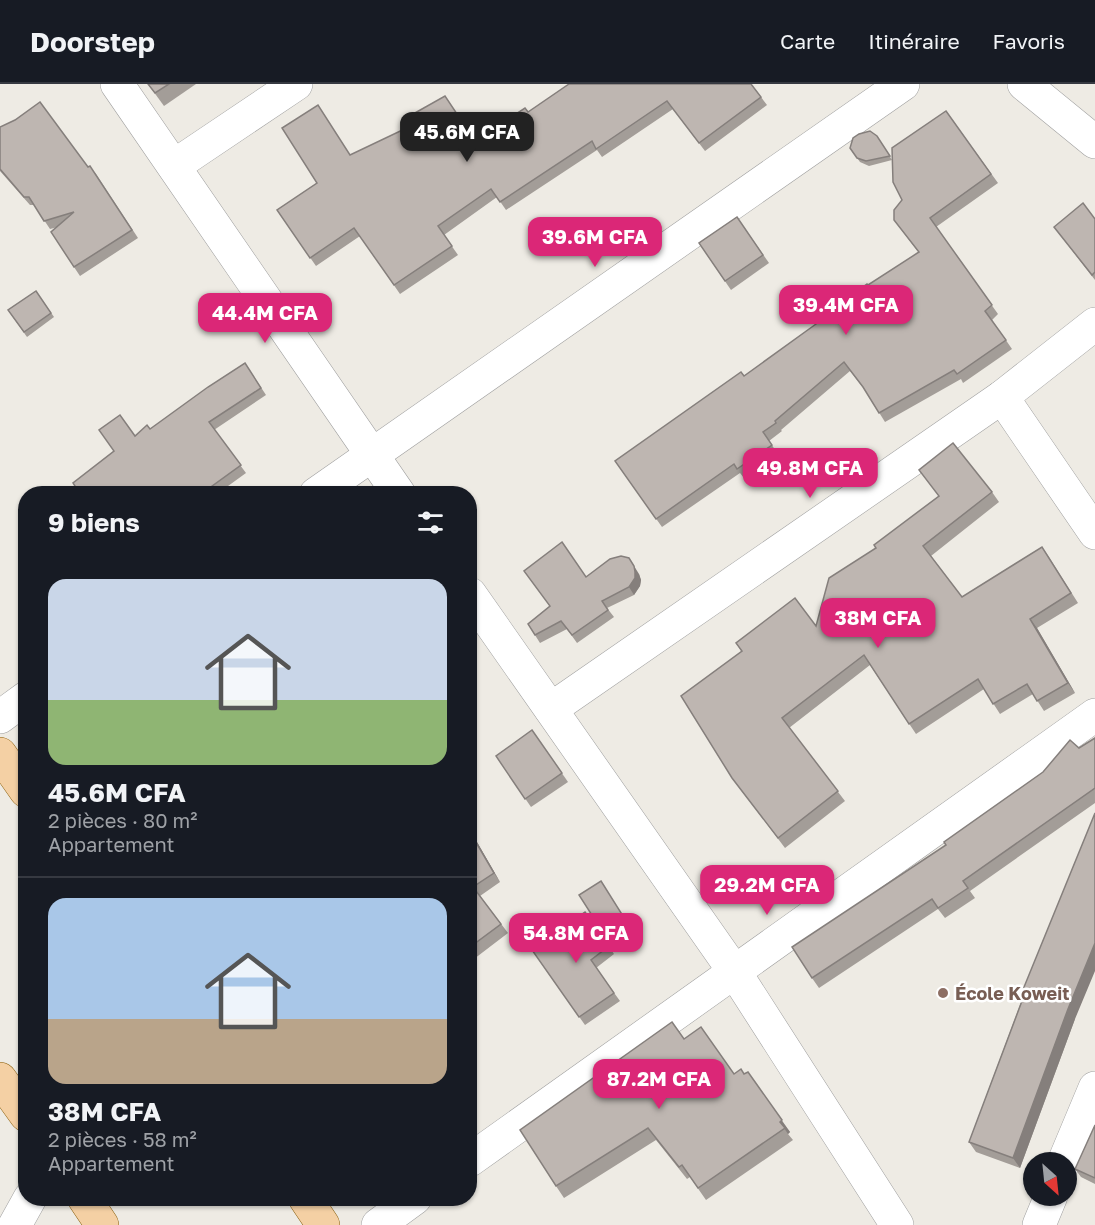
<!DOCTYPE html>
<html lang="fr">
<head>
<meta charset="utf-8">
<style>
	:root { --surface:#171b24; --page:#242831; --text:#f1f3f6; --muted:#9ea1a6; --line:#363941; --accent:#db2777 }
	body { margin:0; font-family:"Golos Text",sans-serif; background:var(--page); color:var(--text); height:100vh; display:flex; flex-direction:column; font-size:22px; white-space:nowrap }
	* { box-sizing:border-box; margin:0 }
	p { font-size:20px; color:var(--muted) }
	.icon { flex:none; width:33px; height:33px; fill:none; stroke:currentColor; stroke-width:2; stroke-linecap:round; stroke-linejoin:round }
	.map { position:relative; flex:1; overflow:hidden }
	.sheet { position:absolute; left:18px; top:402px; width:459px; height:720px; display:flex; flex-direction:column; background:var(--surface); border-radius:24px; box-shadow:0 2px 4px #0004 }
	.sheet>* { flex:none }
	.needle { width:39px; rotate:153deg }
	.controls { position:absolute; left:1023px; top:1068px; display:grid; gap:12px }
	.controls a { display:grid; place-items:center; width:54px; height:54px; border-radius:50%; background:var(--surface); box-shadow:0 2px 4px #0004; font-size:30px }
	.price { position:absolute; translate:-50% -51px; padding:0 14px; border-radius:12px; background:var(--accent); color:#fff; font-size:20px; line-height:39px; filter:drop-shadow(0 2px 3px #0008) }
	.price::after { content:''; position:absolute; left:50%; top:36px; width:18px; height:14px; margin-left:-9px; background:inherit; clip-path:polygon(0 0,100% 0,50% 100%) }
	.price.active { background:#222; color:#fff }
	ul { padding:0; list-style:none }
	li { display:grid; align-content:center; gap:12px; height:318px; padding:0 30px }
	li+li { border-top:2px solid var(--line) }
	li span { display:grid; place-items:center; height:186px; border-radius:18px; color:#555 }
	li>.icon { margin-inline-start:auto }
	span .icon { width:108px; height:108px; fill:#fffc; stroke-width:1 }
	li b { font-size:26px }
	h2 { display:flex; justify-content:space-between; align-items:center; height:72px; padding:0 30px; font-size:26px }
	header { display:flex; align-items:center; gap:36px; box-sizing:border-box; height:84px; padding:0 30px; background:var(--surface); border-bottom:2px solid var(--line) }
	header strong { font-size:28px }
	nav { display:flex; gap:33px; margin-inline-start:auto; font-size:21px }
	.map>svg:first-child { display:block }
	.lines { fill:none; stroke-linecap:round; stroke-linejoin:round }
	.street-casing { stroke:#9f9f9f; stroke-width:34 }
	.primary-casing { stroke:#8a5f0d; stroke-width:34 }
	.street { stroke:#fff; stroke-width:33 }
	.primary { stroke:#f4d0a4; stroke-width:33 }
	.wall { fill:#a39d98 }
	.shaded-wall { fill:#857f7c }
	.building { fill:#beb6b1; stroke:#857f7c; stroke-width:1.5 }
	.education-dot { fill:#8d6e63; stroke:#fff; stroke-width:2 }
	.labels { text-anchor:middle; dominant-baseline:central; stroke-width:5; stroke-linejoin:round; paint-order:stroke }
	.education-label { font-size:18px; font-weight:bold; fill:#785e54; stroke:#fff; text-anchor:start }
</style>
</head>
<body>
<header>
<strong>Doorstep</strong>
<nav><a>Carte</a><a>Itinéraire</a><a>Favoris</a></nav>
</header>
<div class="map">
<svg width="1095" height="1141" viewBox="0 0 1095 1141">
	<rect width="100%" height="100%" fill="#eeebe4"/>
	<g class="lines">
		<!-- street casing -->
		<g class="street-casing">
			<g id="street">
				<path d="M117,0L399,410"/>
				<path d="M1024,0L1095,58"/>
				<path d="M174,82L296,0"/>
				<path d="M1002,313L1095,449"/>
				<path d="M316,410L903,0"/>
				<path d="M470,510L734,887L897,1141"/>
				<path d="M551,625L1002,313L1095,240"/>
				<path d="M0,633L26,614"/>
				<path d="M470,1076L1095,631"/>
				<path d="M1064,1078L1095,1004"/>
				<path d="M15,1141L30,1114"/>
				<path d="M378,1141L415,1114"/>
				<path d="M1039,1141L1051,1112"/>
			</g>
		</g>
		<!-- primary casing -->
		<g class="primary-casing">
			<g id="primary">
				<path d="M0,670L26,707"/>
				<path d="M0,995L26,1031"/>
				<path d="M84,1114L102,1141"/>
				<path d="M305,1114L323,1141"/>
			</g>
		</g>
		<!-- street -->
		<use href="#street" class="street"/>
		<!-- primary -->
		<use href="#primary" class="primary"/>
	</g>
	<!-- wall -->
	<g class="wall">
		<path d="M148,0H196L164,22Z"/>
		<path d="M751,0L767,21L705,67L673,25L602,73L597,66L506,126L497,113L444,151L458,171L400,210L360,152L316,182L277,126L317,99L350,71L411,42L406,34L475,57L528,28Z"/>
		<path d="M946,27L998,99L936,143L998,230L992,236L1012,265L963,299L961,295L885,338L865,306L850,287L781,346L782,347L769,357L778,370L744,394L740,389L662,443L615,377L744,292L816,240L868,201L919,169L894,136L902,116L892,76L869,82L860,78L850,64L877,52L892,76Z"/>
		<path d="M0,43L88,83L96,90L138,154L80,192L74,183L58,143L50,145L34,121H30L0,87Z"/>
		<path d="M737,133L769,179L731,206L699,159Z"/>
		<path d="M1095,135V196L1054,143Z"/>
		<path d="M36,207L54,233L27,253L8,226Z"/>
		<path d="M245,279L266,311L214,346L246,389L217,410H80L135,352L150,345Z"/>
		<path d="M919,386L992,408L999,418L931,472L962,513L1042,463L1049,473L1078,519L1037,544L1075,609L1044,627L1033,610L1000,630L984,605L916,650L870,581L789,644L845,717L785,764L732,694L741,567L736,559L816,542L876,464L939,412Z"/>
		<path d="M639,490L641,496L640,502L634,511L607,524L614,533L577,559L567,545L540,559L528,540L586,493Z"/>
		<path d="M532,646L568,698L531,723L496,672Z"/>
		<path d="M1095,654V719L970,807L975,814L945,834L938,825L819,904L812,894L946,761L1079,664Z"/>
		<path d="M470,702L474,709L470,712Z"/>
		<path d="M470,746L500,798L480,812L508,849L470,878Z"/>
		<path d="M601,797L626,837L605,852L602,847Z"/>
		<path d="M585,828L614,870L596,884L620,917L585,941L532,866Z"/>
		<path d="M1022,908L1075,935L1020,1084L976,1068L969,1058L1024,910Z"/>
		<path d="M684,955L734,990H745L790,1048L788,1050L793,1056L706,1116L690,1093L687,1095L656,1056L564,1114L556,1102Z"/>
		<path d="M1095,1041V1100L1081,1093L1075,1085Z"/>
	</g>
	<!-- shaded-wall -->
	<g class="shaded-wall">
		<path d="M629,474L639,490L641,496L640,502L634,511L629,503Z"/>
		<path d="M1030,535L1037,544L1075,609L1068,599Z"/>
		<path d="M470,746L500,798L494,789L470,748Z"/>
		<path d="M1095,859V887L1075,935L1020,1084L1013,1074L1068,925Z"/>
		<path d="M748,988L790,1048L788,1050L780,1038Z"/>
	</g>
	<!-- building -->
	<g class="building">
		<path d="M148,0H169L155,9Z"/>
		<path d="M569,0H751L761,13L699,59L667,17L596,65L592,57L500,118L491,105L438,142L452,162L394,201L354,144L310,174L277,126L317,99L282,44L318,21L350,71L413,41L406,34L445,12L475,57L525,24L528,28Z"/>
		<path d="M40,18L88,83L90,82L132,146L74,183L51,148L74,128L44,137L29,113H24L0,85V43L15,36Z"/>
		<path d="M946,27L991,90L930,134L992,221L985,227L1006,256L957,290L954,286L879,329L863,303L844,278L775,337L776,339L763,348L772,361L737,385L734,380L656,435L615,377L741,288L744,292L816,240L815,239L867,200L868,201L919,168L894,136V126L902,116L893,98L892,64Z"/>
		<path d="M870,47L877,52L890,72L866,77L857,74L850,64L853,54L859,50Z"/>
		<path d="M1083,119L1095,135V188L1092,191L1054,143Z"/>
		<path d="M737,133L763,171L725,197L699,159Z"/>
		<path d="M36,207L51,229L24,248L8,226Z"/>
		<path d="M245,279L261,304L209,338L241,381L201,410H80L73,399L114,367L99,346L120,331L135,352L147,341L150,345L208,303Z"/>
		<path d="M953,359L992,408L923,462L962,513L1042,463L1071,509L1030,535L1068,599L1037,617L1027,600L993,620L978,595L909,640L864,571L782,634L838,707L778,754L732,694L681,612L742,567L736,559L795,514L816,542L829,494L876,464L874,461L939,412L919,386Z"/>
		<path d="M562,458L586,493L610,475L621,472L629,474L634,482L635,488V494L629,503L602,517L608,526L572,551L561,537L535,551L528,540L550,522L524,487Z"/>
		<path d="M532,646L562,689L525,715L496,672Z"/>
		<path d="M1095,654V704L963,797L968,804L938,824L932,815L812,894L792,863L946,761L944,758L1043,688L1070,656L1079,664Z"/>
		<path d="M1095,729V859L1068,925L1013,1074L969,1058L1025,909L1022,908Z"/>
		<path d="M470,748L494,789L473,803L501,840L470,863Z"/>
		<path d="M601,797L623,832L602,847L579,811Z"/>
		<path d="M585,828L609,862L591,876L614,909L579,933L532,866Z"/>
		<path d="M672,938L684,955L701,943L734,990L741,985L744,990L748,988L782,1036L780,1038L785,1044L698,1104L682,1081L679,1083L648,1044L556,1102L520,1046Z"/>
		<path d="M1095,1041V1094L1075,1085Z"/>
	</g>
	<!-- markers -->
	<circle class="education-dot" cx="943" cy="909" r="6"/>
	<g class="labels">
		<!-- education labels -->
		<g class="education-label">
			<text x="955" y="909">École Koweit</text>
		</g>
	</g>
</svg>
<div class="controls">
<a><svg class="needle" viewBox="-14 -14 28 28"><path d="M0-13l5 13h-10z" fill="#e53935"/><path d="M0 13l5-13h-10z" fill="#9ea1a6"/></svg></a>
</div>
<b class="price active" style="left:467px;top:79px">45.6M CFA</b>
<b class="price" style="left:595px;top:184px">39.6M CFA</b>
<b class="price" style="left:846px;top:252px">39.4M CFA</b>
<b class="price" style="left:265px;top:260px">44.4M CFA</b>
<b class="price" style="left:810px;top:415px">49.8M CFA</b>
<b class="price" style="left:878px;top:565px">38M CFA</b>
<b class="price" style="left:767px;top:832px">29.2M CFA</b>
<b class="price" style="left:576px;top:880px">54.8M CFA</b>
<b class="price" style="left:659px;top:1026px">87.2M CFA</b>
<section class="sheet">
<h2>9 biens<svg class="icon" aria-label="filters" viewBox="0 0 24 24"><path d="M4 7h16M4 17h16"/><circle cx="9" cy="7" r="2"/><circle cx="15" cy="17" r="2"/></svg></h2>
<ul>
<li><span style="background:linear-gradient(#c9d6e8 65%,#8fb573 0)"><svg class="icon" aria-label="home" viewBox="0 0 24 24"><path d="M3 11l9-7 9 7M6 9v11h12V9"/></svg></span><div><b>45.6M CFA</b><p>2 pièces · 80 m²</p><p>Appartement</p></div></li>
<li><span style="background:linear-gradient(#a9c7e8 65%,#b9a48a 0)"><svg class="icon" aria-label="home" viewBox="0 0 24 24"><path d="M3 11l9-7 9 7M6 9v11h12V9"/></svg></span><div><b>38M CFA</b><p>2 pièces · 58 m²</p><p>Appartement</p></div></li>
</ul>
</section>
</div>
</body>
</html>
